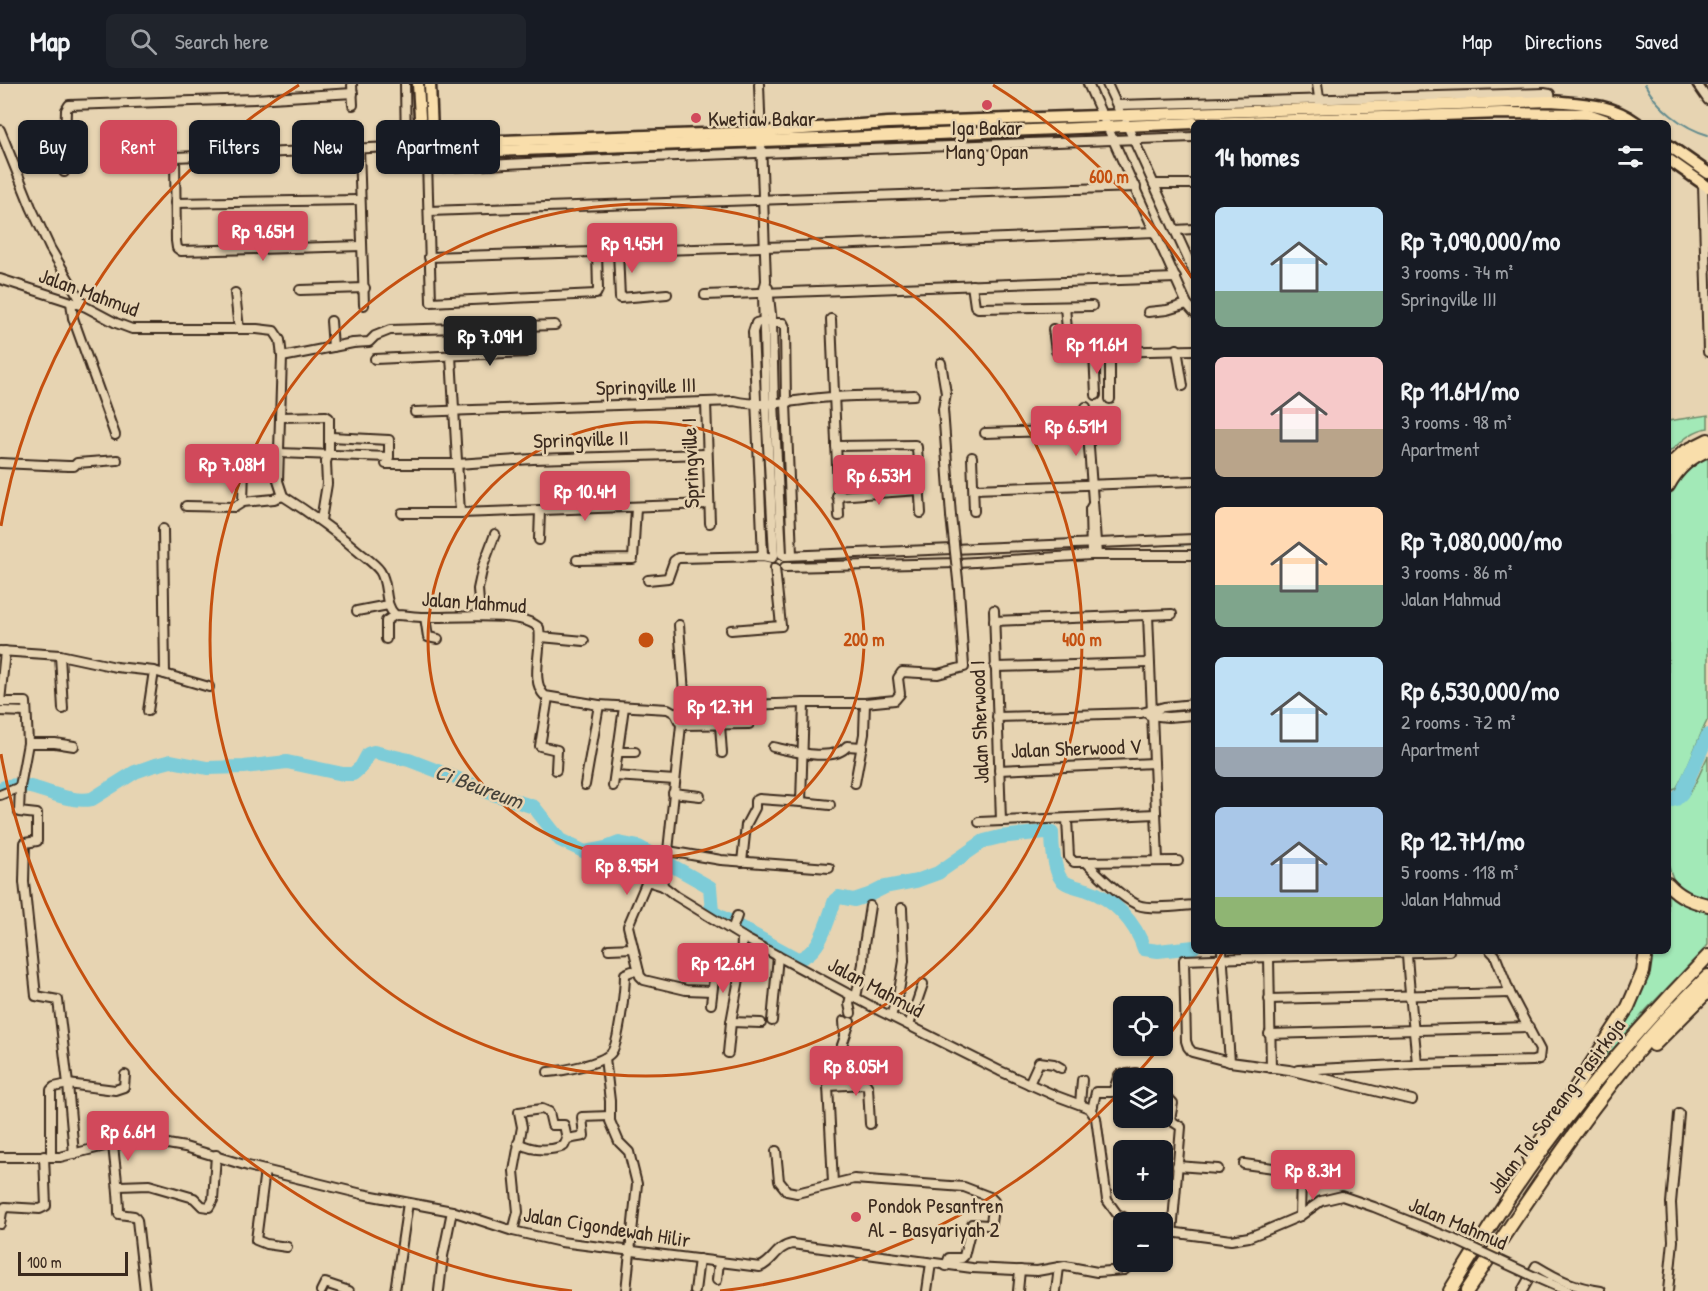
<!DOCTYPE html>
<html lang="en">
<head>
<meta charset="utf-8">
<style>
	:root { --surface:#171b24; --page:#20242c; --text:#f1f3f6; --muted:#9ea1a6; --line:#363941; --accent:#d1495b }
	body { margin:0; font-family:"Patrick Hand",sans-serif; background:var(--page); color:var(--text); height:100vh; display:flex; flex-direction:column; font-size:22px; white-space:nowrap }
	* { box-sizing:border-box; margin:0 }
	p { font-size:20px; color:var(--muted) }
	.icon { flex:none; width:33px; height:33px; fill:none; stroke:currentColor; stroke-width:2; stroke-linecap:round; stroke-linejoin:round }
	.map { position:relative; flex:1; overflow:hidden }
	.sheet { position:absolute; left:1191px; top:36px; width:480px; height:834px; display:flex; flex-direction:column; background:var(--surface); border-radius:9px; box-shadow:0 2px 4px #0004 }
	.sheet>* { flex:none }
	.top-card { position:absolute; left:18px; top:36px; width:570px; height:54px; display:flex; gap:12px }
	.controls { position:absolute; left:1113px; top:912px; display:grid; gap:12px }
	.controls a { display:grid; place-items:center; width:60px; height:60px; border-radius:9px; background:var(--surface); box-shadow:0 2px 4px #0004; font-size:30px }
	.scale { position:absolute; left:18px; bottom:15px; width:110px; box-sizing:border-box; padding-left:6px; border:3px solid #3b2a1e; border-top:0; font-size:16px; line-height:21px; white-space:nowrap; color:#3b2a1e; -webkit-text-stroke:4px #e7d4b2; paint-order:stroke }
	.price { position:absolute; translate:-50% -51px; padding:0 14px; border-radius:6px; background:var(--accent); color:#fff; font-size:20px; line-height:39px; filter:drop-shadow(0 2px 3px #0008) }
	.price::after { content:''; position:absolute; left:50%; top:36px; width:18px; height:14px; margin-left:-9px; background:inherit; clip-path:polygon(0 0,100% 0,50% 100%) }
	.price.active { background:#222; color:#fff }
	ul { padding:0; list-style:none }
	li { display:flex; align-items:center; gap:18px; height:150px; padding:0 24px }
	li span { display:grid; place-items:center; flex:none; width:168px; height:120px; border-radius:9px; color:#555 }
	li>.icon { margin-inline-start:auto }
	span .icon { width:72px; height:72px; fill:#fffc; stroke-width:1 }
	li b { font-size:26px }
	h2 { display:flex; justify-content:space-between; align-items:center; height:72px; padding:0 24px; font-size:26px }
	.tag { padding:0 21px; border-radius:9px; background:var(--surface); box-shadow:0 2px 4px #0004; font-size:21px; line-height:54px }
	.tag.active { background:var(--accent); color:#fff }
	header { display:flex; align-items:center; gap:36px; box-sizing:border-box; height:84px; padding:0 30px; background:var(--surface); border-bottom:2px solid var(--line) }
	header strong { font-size:28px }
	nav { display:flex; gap:33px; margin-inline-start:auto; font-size:21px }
	.search { width:420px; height:54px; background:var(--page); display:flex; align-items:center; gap:15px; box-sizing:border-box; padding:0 21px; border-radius:9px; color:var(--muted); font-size:22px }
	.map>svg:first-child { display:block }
	.green { fill:#a2e9b7; stroke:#6e8a6a; stroke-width:1.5 }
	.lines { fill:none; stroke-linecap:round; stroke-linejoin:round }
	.stream { stroke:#638b8e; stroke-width:2 }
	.river { stroke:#7dccd8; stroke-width:14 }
	.minor-casing { stroke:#3b2a1e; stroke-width:12 }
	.major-casing { stroke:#3b2a1e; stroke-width:15 }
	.highway-casing { stroke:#3b2a1e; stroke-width:16 }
	.minor { stroke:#e7d4b2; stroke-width:8 }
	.major { stroke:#f9deab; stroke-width:10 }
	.highway { stroke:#f9deab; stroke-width:12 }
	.minor-bridge-casing { stroke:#3b2a1e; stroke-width:12; stroke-linecap:butt }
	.minor-bridge { stroke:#e7d4b2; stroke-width:8 }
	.ring { fill:none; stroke:#c55010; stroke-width:3 }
	.poi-dot { fill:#d1495b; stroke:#e7d4b2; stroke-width:2 }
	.labels { text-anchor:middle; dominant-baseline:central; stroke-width:5; stroke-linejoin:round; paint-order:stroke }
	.poi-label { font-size:21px; fill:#3b2a1e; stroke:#e7d4b2; text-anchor:start }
	.street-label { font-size:21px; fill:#3b2a1e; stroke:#e7d4b2 }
	.water-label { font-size:22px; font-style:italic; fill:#45423a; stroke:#e7d4b2 }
	.centre { fill:#c55010; stroke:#e7d4b2; stroke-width:3 }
	.ring-label { font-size:18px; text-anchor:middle; font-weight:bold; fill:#c55010; stroke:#e7d4b2; stroke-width:5; stroke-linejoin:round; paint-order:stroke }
</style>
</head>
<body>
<header>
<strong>Map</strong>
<div class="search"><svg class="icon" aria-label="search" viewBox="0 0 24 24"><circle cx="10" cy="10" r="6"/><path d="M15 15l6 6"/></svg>Search here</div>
<nav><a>Map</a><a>Directions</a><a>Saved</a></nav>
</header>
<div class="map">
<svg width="1708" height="1207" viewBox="0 0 1708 1207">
	<rect width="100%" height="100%" fill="#e7d4b2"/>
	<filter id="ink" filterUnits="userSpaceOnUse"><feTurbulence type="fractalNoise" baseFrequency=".0167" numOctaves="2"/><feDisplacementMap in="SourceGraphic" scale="12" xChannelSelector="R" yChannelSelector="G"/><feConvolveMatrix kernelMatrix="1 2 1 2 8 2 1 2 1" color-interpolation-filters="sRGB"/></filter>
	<g filter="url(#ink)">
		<!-- green -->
		<g class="green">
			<circle cx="426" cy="61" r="11"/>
			<path d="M1708,331V344C1692,346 1680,359 1668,369V337Z"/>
			<path d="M1708,373V635C1696,658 1689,683 1676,705L1668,707V417L1673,399L1699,375Z"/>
			<path d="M1708,672V814C1704,813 1698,814 1694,813C1659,802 1668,751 1668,723C1692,718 1698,691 1708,672Z"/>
			<path d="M1668,807C1679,820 1691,825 1708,827V861L1646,926L1586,998L1650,867H1668Z"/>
		</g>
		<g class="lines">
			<!-- stream -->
			<g class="stream">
				<path d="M1645,0C1656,23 1683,44 1708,51"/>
				<path d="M1100,463L1194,460"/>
				<path d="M958,469L1040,465"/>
				<path d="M677,479L753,476"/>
			</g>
			<!-- river -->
			<g class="river">
				<path d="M0,705C28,691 60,721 92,715L135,688L152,682L171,677L207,684L244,683L287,678L343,690H353L361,683L368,670L374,668L409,676L469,699L487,708L534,723L560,756L585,768L606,764L619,759L639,763L710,803L712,828L797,875C821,870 827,837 835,816L839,813L854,816L869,811L885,803L916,797L938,789L984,757L1000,753L1045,748L1052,749C1052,761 1054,786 1061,795C1067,802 1079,803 1087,806C1113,814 1136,839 1144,865L1158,867L1194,863"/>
				<path d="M1668,717L1676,715L1682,709L1708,651"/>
			</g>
			<!-- minor casing -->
			<g class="minor-casing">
				<g id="minor">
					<path d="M352,0L353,21"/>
					<path d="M405,0L406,64"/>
					<path d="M759,0L766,197L763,210L766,325L774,471"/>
					<path d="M1088,0L1187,220L1194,228"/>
					<path d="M1107,0L1119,26"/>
					<path d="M1317,0L1320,20"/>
					<path d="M1697,0L1708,16"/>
					<path d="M1117,21L1544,9L1550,10L1551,17"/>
					<path d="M1126,39L1194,188"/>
					<path d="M0,46L31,123L50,164L84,222"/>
					<path d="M359,64L364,221"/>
					<path d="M427,77L431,218L596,210L598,206L597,168"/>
					<path d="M427,84L650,73L1194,53"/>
					<path d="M64,88L66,26L69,21L255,15L353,9"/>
					<path d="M1154,100H1194"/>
					<path d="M1703,100L1708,268"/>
					<path d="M175,119L360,116"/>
					<path d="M429,127L1136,103"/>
					<path d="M1175,146L1194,145"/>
					<path d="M362,162L181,167L177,164L176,157L175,73L391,63L412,65"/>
					<path d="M618,167L620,214L667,210"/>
					<path d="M429,173L830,161L1155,148"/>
					<path d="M0,195L84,222L116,239L132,245H257L274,247L280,256L282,273L278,397L283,412C310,429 335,447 359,468C366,474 375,480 380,487C389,500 383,520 395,531C405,531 414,533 424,533C448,534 523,526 539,544C543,564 529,597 545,612L599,621L668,625L675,629L681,641L668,767L662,793L663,802L676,812L746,855L882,928L1000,987L1054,1011L1089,1024L1096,1034L1107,1116L1117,1130L1134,1138"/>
					<path d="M972,201L975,222L978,224L1092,222"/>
					<path d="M768,204L772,239L774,319L782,470"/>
					<path d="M300,206L365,204"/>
					<path d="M235,209L239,245"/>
					<path d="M705,211L1176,194"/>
					<path d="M71,218L73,234L115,351"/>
					<path d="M1065,223L1069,268"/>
					<path d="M1148,228L1167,226L1187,220"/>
					<path d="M831,235L839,432"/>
					<path d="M331,237L333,263"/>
					<path d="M772,239H783L785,243L786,319L792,471"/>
					<path d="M1053,245L1056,267L1059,269L1194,266"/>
					<path d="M1177,265L1183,302"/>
					<path d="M1094,269L1096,311"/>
					<path d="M451,272L460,429"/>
					<path d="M282,273L353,259L369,258L375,252L390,246L555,241"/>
					<path d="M375,275L526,268"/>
					<path d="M941,279L946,309L943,325L951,432"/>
					<path d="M1110,315V268"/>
					<path d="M706,318L710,439"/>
					<path d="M1086,323L1097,471"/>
					<path d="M415,328L734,317C767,325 801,314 835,313C861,311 887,312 914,311"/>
					<path d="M280,333L326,332L329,334V368L326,378L327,400L321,436"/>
					<path d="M985,349L1087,346"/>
					<path d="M836,362L915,361L917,363L921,429"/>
					<path d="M279,369L389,373V356L331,353"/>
					<path d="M972,373L974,427"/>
					<path d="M0,379L68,382H74L77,379L117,376"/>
					<path d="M386,380H457L533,375L706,370"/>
					<path d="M217,383L244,384L243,418"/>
					<path d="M974,405L1194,397"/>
					<path d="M837,412L919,406"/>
					<path d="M186,422L235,423L243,418L274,415L283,412"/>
					<path d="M402,429H460L708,420"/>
					<path d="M163,445L165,590"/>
					<path d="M539,456L540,426"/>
					<path d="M1091,471L1090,425L1093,420"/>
					<path d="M763,472L753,248L756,239L764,237"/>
					<path d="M785,472L1194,455"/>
					<path d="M577,476L633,475L636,424"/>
					<path d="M785,483L958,479L1091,471H1194"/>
					<path d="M648,496L668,494L674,477L678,474L763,472L772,474"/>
					<path d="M994,526L1001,737"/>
					<path d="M357,527L388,521"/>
					<path d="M1148,531L1158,777"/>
					<path d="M480,532L478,505L483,482L495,450"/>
					<path d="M425,533L428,553L438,555"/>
					<path d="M994,537L1172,530"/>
					<path d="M679,541L685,623"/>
					<path d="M731,546L781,542L775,484"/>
					<path d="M541,553L584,557"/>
					<path d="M386,555V537L395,531"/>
					<path d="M0,567L60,571L116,583L154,587L209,603"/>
					<path d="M5,567L0,618H26L28,659L20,703L19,728L37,730V757L25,759L24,798L36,912L58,916L68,1000L54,1003L51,1006V1072"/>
					<path d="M60,571L63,625"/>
					<path d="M995,583L1149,579"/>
					<path d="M548,613L540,662L557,666L556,686"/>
					<path d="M0,627L26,628"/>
					<path d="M148,627L154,587"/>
					<path d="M675,629L688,623L804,619H865L895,616L900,610L898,594L902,588L938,590L964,583L959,505"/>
					<path d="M1149,631L1168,633L1194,631"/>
					<path d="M997,633L1141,629L1164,623L1194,620"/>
					<path d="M681,641L749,640"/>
					<path d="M720,641L722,669"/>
					<path d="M28,659H55L74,662"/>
					<path d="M773,663C792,667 834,679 847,662L862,663"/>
					<path d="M618,668H635"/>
					<path d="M999,686L1154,679"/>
					<path d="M615,692L675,696"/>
					<path d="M855,699L864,650L865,619"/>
					<path d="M585,701L599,621"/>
					<path d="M613,702L624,623"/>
					<path d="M673,709L700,712"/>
					<path d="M0,711L20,703"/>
					<path d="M801,718L830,721"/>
					<path d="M1067,735L1069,773L1074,778L1178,777"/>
					<path d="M979,738L1156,730"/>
					<path d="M668,767L721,776L829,784"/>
					<path d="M742,778L746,741L755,724V717L759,715L801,718L804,619"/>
					<path d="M1087,779C1100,792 1121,813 1138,821C1151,826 1179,822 1194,821"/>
					<path d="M663,802L647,797L628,842L640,892L644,896L686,906L712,907"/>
					<path d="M732,846L737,832"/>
					<path d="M609,865L633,864"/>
					<path d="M1222,867L1230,978"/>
					<path d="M1407,870C1409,907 1414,943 1417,980"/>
					<path d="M1269,873L1271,984"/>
					<path d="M856,913L863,880L864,861L870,822"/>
					<path d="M1269,915L1510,909"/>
					<path d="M711,920L716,878L715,873L712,869"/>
					<path d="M851,929L849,920L851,911"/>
					<path d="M891,932L899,907L904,877L902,824"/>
					<path d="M772,937L778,872"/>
					<path d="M844,937L845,951"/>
					<path d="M731,938L761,939"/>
					<path d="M909,941L923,900"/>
					<path d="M1269,950L1529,943"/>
					<path d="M728,969L731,938L741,884L742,853"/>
					<path d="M605,974L610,1017V1037L619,1058L629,1068L637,1100L626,1207"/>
					<path d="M1298,986L1417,980L1533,977L1539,975L1540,966L1510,909L1495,871L1491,867"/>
					<path d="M548,988C562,987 601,980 611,969C619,961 625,904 625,890L632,887L639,888"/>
					<path d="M1029,1000L1039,978L1054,980L1061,984"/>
					<path d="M828,1002L866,1000L868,1003L870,1040"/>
					<path d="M1162,1015L1171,1017L1173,1019L1170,1036L1181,1043L1172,1149"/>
					<path d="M1412,1016L1289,986L1230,978L1192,968L1188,963L1186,957L1184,876L1449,867"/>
					<path d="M1080,1020L1082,996"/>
					<path d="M1092,1026L1096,1008H1113L1119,991L1136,989L1142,994"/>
					<path d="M518,1059C533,1067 549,1067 564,1062L567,1055"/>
					<path d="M113,1060C115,1084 119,1106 119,1130L134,1132L137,1136L145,1207"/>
					<path d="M776,1067L779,1097L787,1107L797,1109L854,1095L964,1103L990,1113L994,1117L991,1139L988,1141L972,1140L964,1172L962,1174H949L946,1182"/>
					<path d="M74,1070L68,1000L115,1006L124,1003L125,991"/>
					<path d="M0,1073H60L113,1060L156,1058L185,1063L248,1082L362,1110L452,1127L513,1147L561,1158L760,1183C773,1178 776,1163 792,1160L972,1184L1037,1187L1065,1182L1097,1188L1124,1186L1134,1178"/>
					<path d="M1244,1080L1296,1087L1301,1092L1300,1132"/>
					<path d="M1177,1082L1218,1085"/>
					<path d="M265,1086L256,1156L266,1160L287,1163"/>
					<path d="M833,1099L828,1002L850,938"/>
					<path d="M119,1102L149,1101L194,1114L202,1122L209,1123L213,1116L216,1071"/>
					<path d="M0,1140L2,1128L5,1123L40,1125L46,1122L44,1072"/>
					<path d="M513,1147L518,1128L514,1087L522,1043L519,1028L542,1025L549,1028L552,1041H564L567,1055L584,1052L582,1033L610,1032"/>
					<path d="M1162,1147L1231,1156L1249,1153L1267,1146L1300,1132L1321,1117L1342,1112L1374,1123L1453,1155"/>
					<path d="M1535,1193L1567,1207"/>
					<path d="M717,1196L719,1178"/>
					<path d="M321,1207L325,1199L349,1207"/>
					<path d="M395,1207L408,1119"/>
					<path d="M439,1207L443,1172L452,1127"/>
					<path d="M695,1207L699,1175"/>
					<path d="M927,1207L931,1179"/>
					<path d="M1018,1207L1020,1186"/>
					<path d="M1056,1207L1059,1183"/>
					<path d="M1522,1207L1536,1182C1559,1196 1574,1203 1601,1207"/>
					<path d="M1668,1207L1673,1157L1671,1119L1679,1030"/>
				</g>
			</g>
			<!-- major casing -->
			<g class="major-casing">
				<g id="major">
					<path d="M418,0L421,49"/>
					<path d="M430,0L432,49"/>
					<path d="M1204,39L1502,29L1588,30L1613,39"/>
					<circle cx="426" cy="63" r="15"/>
					<path d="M441,59L761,48L888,39L1551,17C1583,20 1609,19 1637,39"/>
					<path d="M1668,61L1708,89"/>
					<path d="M440,69C691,61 943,50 1194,39"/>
					<path d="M1668,75L1708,103"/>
				</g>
			</g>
			<!-- highway casing -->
			<g class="highway-casing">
				<g id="highway">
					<path d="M1668,383L1684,368L1708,356"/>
					<path d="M1668,402C1677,385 1690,373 1708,366"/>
					<path d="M1668,800C1680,813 1691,817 1708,821"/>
					<path d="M1654,961L1708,907"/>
					<path d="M1529,1075L1628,923L1643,888L1646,867"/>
					<path d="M1450,1207C1469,1176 1488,1145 1508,1115C1567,1027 1635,947 1708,872"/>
					<path d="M1467,1207C1541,1097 1612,984 1708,892"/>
				</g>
			</g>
			<!-- minor -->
			<use href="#minor" class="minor"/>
			<!-- major -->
			<use href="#major" class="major"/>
			<!-- highway -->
			<use href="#highway" class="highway"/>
			<!-- minor-bridge casing -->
			<g class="minor-bridge-casing">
				<g id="minor-bridge">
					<path d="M951,432L959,505"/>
					<path d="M1453,1155L1535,1193"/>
				</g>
			</g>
			<!-- minor-bridge -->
			<use href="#minor-bridge" class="minor-bridge"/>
		</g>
	</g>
	<!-- distance rings -->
	<g class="ring">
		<circle cx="646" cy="556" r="218"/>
		<circle cx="646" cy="556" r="436"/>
		<path d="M1222 869A655 655 0 0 1 1166 955M1159 964A655 655 0 0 1 1133 994M1121 1007A655 655 0 0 1 720 1207M572 1207A655 655 0 0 1 1 670M1 442A655 655 0 0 1 299 1M993 1A655 655 0 0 1 1192 194"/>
	</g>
	<!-- markers -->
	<g class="poi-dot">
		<circle cx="987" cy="21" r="6"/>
		<circle cx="696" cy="34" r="6"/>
		<circle cx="856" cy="1133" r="6"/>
	</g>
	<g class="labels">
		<!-- poi labels -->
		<g class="poi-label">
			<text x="708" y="34">Kwetiaw Bakar</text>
			<text x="987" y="43" text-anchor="middle">Iga Bakar<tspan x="987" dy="24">Mang Opan</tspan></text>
			<text x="868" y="1121">Pondok Pesantren<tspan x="868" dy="24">Al - Basyariyah 2</tspan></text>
		</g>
		<!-- street labels -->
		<g class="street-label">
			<text transform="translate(89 208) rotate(20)">Jalan Mahmud</text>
			<text transform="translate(646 302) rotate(-2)">Springville III</text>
			<text transform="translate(581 355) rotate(-2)">Springville II</text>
			<text transform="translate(690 379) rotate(-92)">Springville I</text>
			<text transform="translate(474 518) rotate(4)">Jalan Mahmud</text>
			<text transform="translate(979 638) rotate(-92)">Jalan Sherwood I</text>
			<text transform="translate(1076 664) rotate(-2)">Jalan Sherwood V</text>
			<text transform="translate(876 903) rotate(28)">Jalan Mahmud</text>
			<text transform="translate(1556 1022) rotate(-53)">Jalan Tol Soreang–Pasirkoja</text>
			<text transform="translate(1458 1139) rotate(23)">Jalan Mahmud</text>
			<text transform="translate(607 1143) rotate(9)">Jalan Cigondewah Hilir</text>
		</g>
		<!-- water labels -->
		<g class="water-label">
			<text transform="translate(479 702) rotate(20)">Ci Beureum</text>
		</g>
	</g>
	<circle cx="646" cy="556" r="9" class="centre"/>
	<g class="ring-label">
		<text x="1109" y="99">600 m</text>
		<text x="864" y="562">200 m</text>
		<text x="1082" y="562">400 m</text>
	</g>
</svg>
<div class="controls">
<a><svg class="icon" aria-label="locate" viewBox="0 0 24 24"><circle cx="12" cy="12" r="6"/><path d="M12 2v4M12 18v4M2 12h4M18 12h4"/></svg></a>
<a><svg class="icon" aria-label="layers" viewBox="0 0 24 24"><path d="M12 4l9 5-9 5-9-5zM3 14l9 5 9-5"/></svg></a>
<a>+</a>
<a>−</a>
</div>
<div class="scale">100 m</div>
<b class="price" style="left:263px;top:178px">Rp 9.65M</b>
<b class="price" style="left:632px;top:190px">Rp 9.45M</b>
<b class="price active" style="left:490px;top:283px">Rp 7.09M</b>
<b class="price" style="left:1097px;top:291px">Rp 11.6M</b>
<b class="price" style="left:1076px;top:373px">Rp 6.51M</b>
<b class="price" style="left:232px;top:411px">Rp 7.08M</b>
<b class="price" style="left:879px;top:422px">Rp 6.53M</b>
<b class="price" style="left:585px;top:438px">Rp 10.4M</b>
<b class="price" style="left:720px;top:653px">Rp 12.7M</b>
<b class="price" style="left:627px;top:812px">Rp 8.95M</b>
<b class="price" style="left:723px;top:910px">Rp 12.6M</b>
<b class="price" style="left:856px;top:1013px">Rp 8.05M</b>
<b class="price" style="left:128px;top:1078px">Rp 6.6M</b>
<b class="price" style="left:1313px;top:1117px">Rp 8.3M</b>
<div class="top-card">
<a class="tag">Buy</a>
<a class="tag active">Rent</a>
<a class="tag">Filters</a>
<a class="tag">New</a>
<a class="tag">Apartment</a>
</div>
<section class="sheet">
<h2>14 homes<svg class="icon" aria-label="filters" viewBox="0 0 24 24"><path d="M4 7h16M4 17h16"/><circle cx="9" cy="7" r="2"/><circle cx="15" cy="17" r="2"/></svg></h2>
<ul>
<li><span style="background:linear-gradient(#bfe0f5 70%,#7fa58c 0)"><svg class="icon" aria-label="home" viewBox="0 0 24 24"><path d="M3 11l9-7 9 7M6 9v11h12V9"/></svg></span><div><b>Rp 7,090,000/mo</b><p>3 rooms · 74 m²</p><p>Springville III</p></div></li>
<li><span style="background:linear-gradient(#f6c9c9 60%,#b9a48a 0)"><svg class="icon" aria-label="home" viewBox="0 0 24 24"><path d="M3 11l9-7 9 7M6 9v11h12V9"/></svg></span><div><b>Rp 11.6M/mo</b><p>3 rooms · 98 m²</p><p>Apartment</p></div></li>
<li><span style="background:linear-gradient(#ffd9b3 65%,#7fa58c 0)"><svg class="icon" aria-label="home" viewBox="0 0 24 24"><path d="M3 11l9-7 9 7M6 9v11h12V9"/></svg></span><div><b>Rp 7,080,000/mo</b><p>3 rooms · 86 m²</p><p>Jalan Mahmud</p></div></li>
<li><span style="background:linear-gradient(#bfe0f5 75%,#9aa5b1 0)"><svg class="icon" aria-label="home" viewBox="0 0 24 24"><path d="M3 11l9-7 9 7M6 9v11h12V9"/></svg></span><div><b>Rp 6,530,000/mo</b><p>2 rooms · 72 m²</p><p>Apartment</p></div></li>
<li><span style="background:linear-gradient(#a9c7e8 75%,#8fb573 0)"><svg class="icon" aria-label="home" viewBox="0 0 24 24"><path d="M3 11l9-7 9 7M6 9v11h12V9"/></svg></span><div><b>Rp 12.7M/mo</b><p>5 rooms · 118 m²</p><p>Jalan Mahmud</p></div></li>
</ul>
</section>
</div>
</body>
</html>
